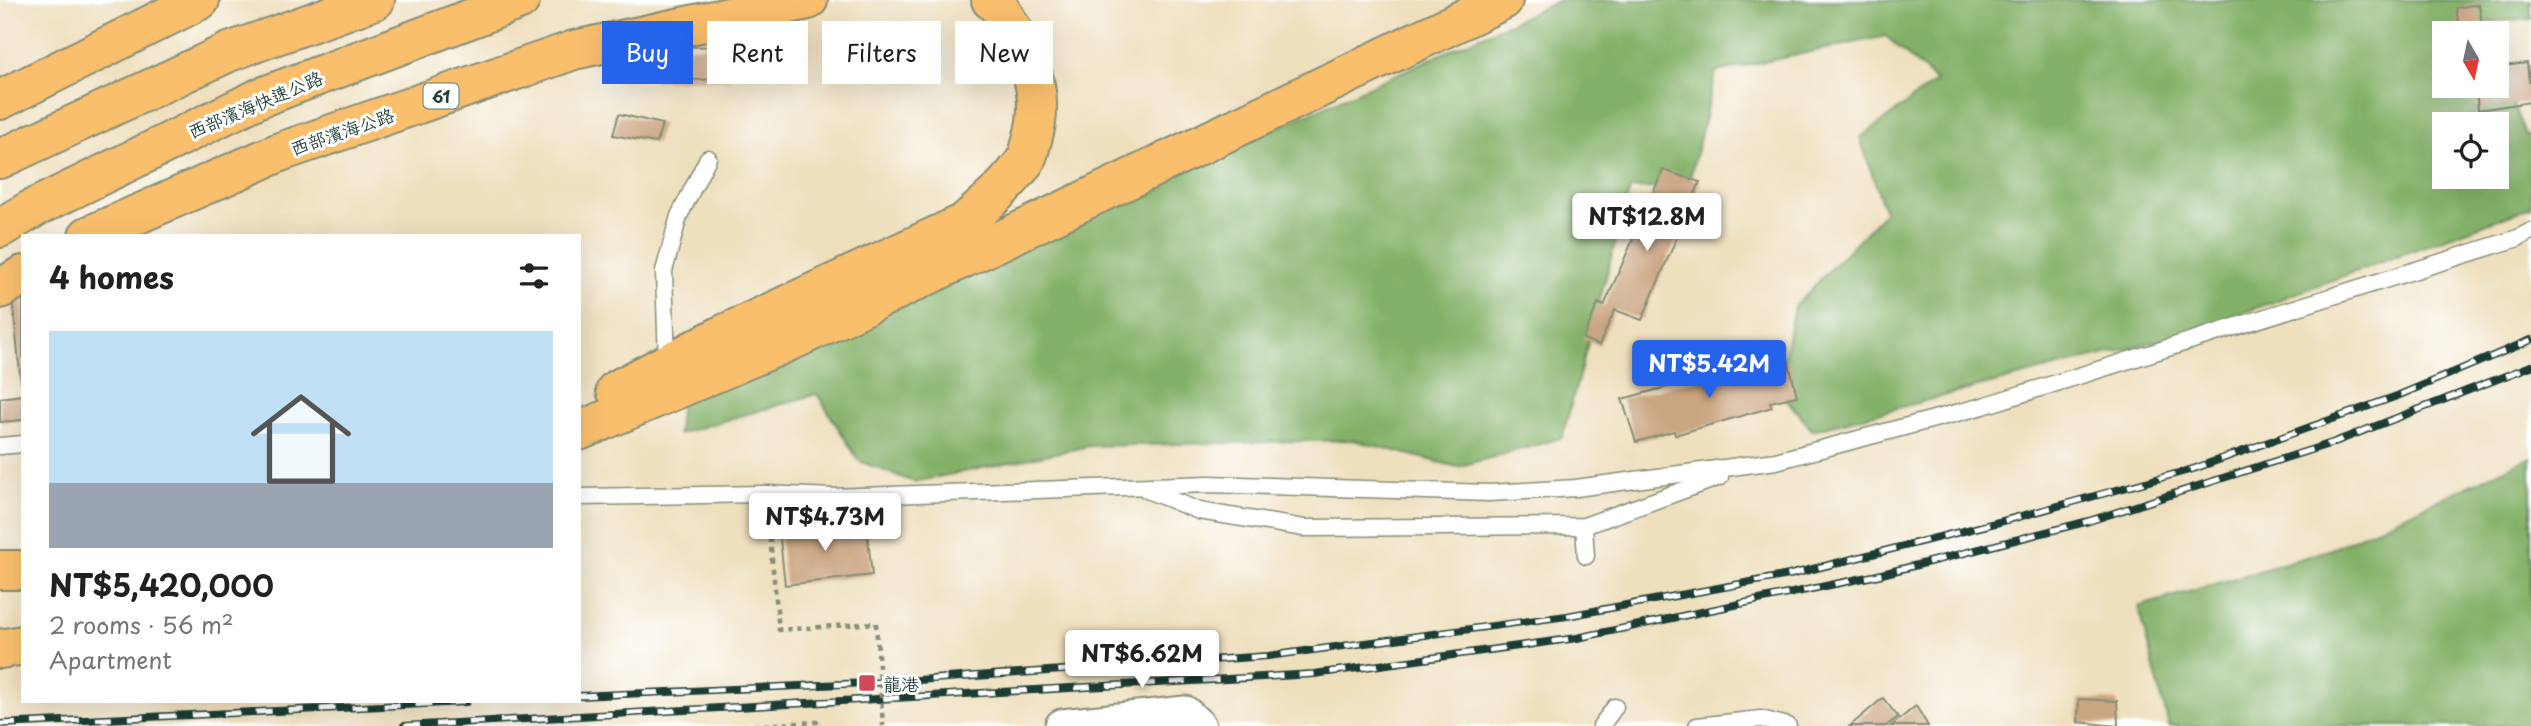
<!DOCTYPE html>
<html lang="en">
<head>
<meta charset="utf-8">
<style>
	:root { --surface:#fff; --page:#f2f2f2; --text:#202124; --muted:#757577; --accent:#2563eb }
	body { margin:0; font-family:"Playpen Sans","LXGW WenKai TC",sans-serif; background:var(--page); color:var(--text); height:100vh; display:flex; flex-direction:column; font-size:26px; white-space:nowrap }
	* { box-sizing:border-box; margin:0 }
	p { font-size:23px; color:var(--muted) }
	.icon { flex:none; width:38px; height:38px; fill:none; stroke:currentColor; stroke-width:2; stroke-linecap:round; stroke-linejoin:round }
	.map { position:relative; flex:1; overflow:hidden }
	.details { position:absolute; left:21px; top:234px; width:560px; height:469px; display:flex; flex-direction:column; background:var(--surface); border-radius:0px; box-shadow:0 7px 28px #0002 }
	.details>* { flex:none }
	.banner { position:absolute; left:602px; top:21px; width:665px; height:63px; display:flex; gap:14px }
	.needle { width:46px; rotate:171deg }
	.controls { position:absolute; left:2432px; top:21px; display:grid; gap:14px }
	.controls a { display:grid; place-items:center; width:77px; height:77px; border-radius:0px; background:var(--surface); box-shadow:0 7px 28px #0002; font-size:35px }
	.price { position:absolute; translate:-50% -60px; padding:0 16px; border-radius:7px; background:#fff; color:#222; font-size:23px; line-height:46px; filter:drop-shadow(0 2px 4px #0008) }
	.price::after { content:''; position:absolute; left:50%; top:42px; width:21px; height:16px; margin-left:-10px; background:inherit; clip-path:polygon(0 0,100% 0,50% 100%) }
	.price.active { background:var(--accent); color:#fff }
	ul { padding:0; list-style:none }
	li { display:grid; align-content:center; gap:14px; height:371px; padding:0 28px }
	li span { display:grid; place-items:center; height:217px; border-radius:0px; color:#555 }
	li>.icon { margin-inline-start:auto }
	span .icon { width:126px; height:126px; fill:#fffc; stroke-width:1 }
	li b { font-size:30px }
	h2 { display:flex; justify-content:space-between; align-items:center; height:84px; padding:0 28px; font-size:30px }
	.chip { padding:0 24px; border-radius:0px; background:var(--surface); box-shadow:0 7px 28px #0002; font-size:24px; line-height:63px }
	.chip.active { background:var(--accent); color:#fff }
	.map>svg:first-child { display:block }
	.forest { fill:#83b068; stroke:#51764e; stroke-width:2; fill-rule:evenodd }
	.building { fill:#caa581 }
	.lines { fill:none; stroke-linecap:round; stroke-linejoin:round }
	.service-casing { stroke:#868e78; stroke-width:19 }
	.minor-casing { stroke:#868e78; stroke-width:37 }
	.primary-casing { stroke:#868e78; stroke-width:42 }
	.trunk-casing { stroke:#868e78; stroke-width:42 }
	.path { stroke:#868e78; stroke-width:4.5; stroke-dasharray:5 5; stroke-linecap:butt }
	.service { stroke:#fff; stroke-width:16 }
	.minor { stroke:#fff; stroke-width:33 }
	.primary { stroke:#f9bf6d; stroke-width:38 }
	.trunk { stroke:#f9bf6d; stroke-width:38 }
	.rail-casing { stroke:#1f3d34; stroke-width:8 }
	.rail { stroke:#fff; stroke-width:5; stroke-dasharray:16; stroke-linecap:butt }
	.path-bridge { stroke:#868e78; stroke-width:4.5; stroke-dasharray:5 5; stroke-linecap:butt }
	.poi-dot { fill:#d1495b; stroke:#fff; stroke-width:2.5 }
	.labels { text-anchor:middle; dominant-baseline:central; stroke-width:6; stroke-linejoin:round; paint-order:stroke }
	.shield { fill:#fff; stroke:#627771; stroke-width:2 }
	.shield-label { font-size:16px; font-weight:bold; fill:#1f3d34 }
	.street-label { font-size:18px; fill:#1f3d34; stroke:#fff }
	.poi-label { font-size:18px; fill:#1f3d34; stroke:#fff; text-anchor:start }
</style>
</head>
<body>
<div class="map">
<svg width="2531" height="726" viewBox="0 0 2531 726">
	<rect width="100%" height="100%" fill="#fff"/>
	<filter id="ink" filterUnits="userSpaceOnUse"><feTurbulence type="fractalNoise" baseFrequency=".0143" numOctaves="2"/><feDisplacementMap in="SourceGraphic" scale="14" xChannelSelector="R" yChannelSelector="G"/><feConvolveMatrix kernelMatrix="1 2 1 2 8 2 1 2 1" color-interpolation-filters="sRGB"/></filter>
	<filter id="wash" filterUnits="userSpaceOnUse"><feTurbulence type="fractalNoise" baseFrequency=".00686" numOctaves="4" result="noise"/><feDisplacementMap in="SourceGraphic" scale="28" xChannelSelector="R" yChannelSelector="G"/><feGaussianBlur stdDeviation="1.57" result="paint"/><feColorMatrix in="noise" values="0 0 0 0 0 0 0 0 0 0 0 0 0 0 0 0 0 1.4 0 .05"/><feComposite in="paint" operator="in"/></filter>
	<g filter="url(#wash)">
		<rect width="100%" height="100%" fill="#eedfbd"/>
		<!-- forest -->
		<g class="forest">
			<path d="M1561,0H2531V19L2479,23L2483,33H2445V86H2497V68L2526,136L2531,135V207L2191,332L1812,430L1778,389L1794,307L1885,212L1860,138L1936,81L1886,36L1716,72L1688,186L1630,189L1562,438L1457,467L1353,440L1089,446L914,482L859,461L817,394L678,434L681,396ZM2445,124H2497V177H2445Z"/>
			<path d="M2531,457V726H2169L2138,607L2329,550Z"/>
		</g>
		<g id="blocks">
			<!-- building -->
			<g class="building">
				<path d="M2479,4L2483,33H2460L2456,8Z"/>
				<path d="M746,29L748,69L729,70V79L654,81L653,48L723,46L722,31Z"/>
				<path d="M2527,63L2529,82H2531V102L2478,110L2476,86H2497V67Z"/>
				<path d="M619,114L662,124L656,143L613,135Z"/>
				<path d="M1663,170L1700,182L1642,320L1615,310L1599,345L1583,339L1598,303L1604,306Z"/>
				<path d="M23,274V383H21L10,276Z"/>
				<path d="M1788,359L1797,396L1770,402L1772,407L1675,435L1674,431L1636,442L1622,399L1761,362L1763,366Z"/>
				<path d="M23,395V420L0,422V398Z"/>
				<path d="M866,521L872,575L785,585L779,530Z"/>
				<path d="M1883,698L1898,717L1886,726H1850Z"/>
				<path d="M2079,699L2117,701L2118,726L2078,722Z"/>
				<path d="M1916,706L1928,726H1891Z"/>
			</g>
		</g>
	</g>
	<g filter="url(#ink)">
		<use href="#blocks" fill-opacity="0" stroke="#868e78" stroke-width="2"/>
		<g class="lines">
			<!-- service casing -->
			<g class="service-casing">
				<g id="service">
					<path d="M667,363L664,271L679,216L708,158"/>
					<path d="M0,446L23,444"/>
					<path d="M1147,490L1199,511L1304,528L1584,526L1720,477"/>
					<path d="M579,497L766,494L831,497L1209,484L1489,493L1576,488L1776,461L1983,406L2518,238L2531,231"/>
					<path d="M1584,526L1586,556"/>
					<path d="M1601,726L1615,707"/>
					<path d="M1697,726L1761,719L1788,726"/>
				</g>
			</g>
			<!-- minor casing -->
			<g class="minor-casing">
				<path id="minor" d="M1062,726L1185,713L1199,726"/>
			</g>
			<!-- primary casing -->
			<g class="primary-casing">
				<g id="primary">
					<path d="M0,100L200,0"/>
					<path d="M88,236L280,152L574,50L808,0"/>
					<path d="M0,289L23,275"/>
					<path d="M616,390L724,334L964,223C986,204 1008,185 1025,161C1029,155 1030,147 1032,140C1048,88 1024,47 996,3L991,0"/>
					<path d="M579,431L795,339L1503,0"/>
					<path d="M0,570H23"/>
					<path d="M0,649L23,645"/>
				</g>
			</g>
			<!-- trunk casing -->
			<g class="trunk-casing">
				<g id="trunk">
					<path d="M0,159L229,52L375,0"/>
					<path d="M0,228L34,208L259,98L520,0"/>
				</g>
			</g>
			<!-- path -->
			<g class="path">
				<path d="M768,518L779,630L876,623"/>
				<path d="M744,726L817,722L818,726"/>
			</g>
			<!-- service -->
			<use href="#service" class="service"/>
			<!-- minor -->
			<use href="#minor" class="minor"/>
			<!-- primary -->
			<use href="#primary" class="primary"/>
			<!-- trunk -->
			<use href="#trunk" class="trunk"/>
			<!-- rail casing -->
			<g class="rail-casing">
				<g id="rail">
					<path d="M579,696L889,682L1268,656L1567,616L1789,575L2007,520L2193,469L2397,396L2531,340"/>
					<path d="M0,724L466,702"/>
					<path d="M404,726L1314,674L1577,638L1878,575L2089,521L2332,443L2531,366"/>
				</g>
			</g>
			<!-- rail -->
			<use href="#rail" class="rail"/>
			<!-- path-bridge -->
			<path class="path-bridge" d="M876,623L883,726"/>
		</g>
	</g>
	<!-- markers -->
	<rect class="poi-dot" x="858" y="674" width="18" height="18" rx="3.5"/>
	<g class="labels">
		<!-- shield labels -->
		<rect class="shield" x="423.5" y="83.5" width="35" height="25" rx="5"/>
		<g class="shield-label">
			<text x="441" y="96">61</text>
		</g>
		<!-- street labels -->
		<g class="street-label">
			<text transform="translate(255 104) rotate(-23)">西部濱海快速公路</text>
			<text transform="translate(342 131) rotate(-19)">西部濱海公路</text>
		</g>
		<!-- poi labels -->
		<g class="poi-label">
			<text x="883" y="683">龍港</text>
		</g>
	</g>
</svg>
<div class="controls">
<a><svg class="needle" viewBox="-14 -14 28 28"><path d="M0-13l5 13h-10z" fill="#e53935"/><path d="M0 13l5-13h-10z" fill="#757577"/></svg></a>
<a><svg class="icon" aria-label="locate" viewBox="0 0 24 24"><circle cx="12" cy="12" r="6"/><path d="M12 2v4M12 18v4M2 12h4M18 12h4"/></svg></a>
</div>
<b class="price" style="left:1647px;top:253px">NT$12.8M</b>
<b class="price active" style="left:1709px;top:400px">NT$5.42M</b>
<b class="price" style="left:825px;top:553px">NT$4.73M</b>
<b class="price" style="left:1142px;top:690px">NT$6.62M</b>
<div class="banner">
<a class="chip active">Buy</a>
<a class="chip">Rent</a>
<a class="chip">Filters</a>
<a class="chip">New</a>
</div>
<section class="details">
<h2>4 homes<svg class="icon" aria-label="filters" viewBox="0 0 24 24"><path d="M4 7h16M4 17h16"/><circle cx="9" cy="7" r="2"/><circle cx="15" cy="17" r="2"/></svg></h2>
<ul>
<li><span style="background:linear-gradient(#bfe0f5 70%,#9aa5b1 0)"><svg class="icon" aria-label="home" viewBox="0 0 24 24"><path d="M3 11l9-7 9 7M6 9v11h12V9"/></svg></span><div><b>NT$5,420,000</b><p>2 rooms · 56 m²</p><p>Apartment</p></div></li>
</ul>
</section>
</div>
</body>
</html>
